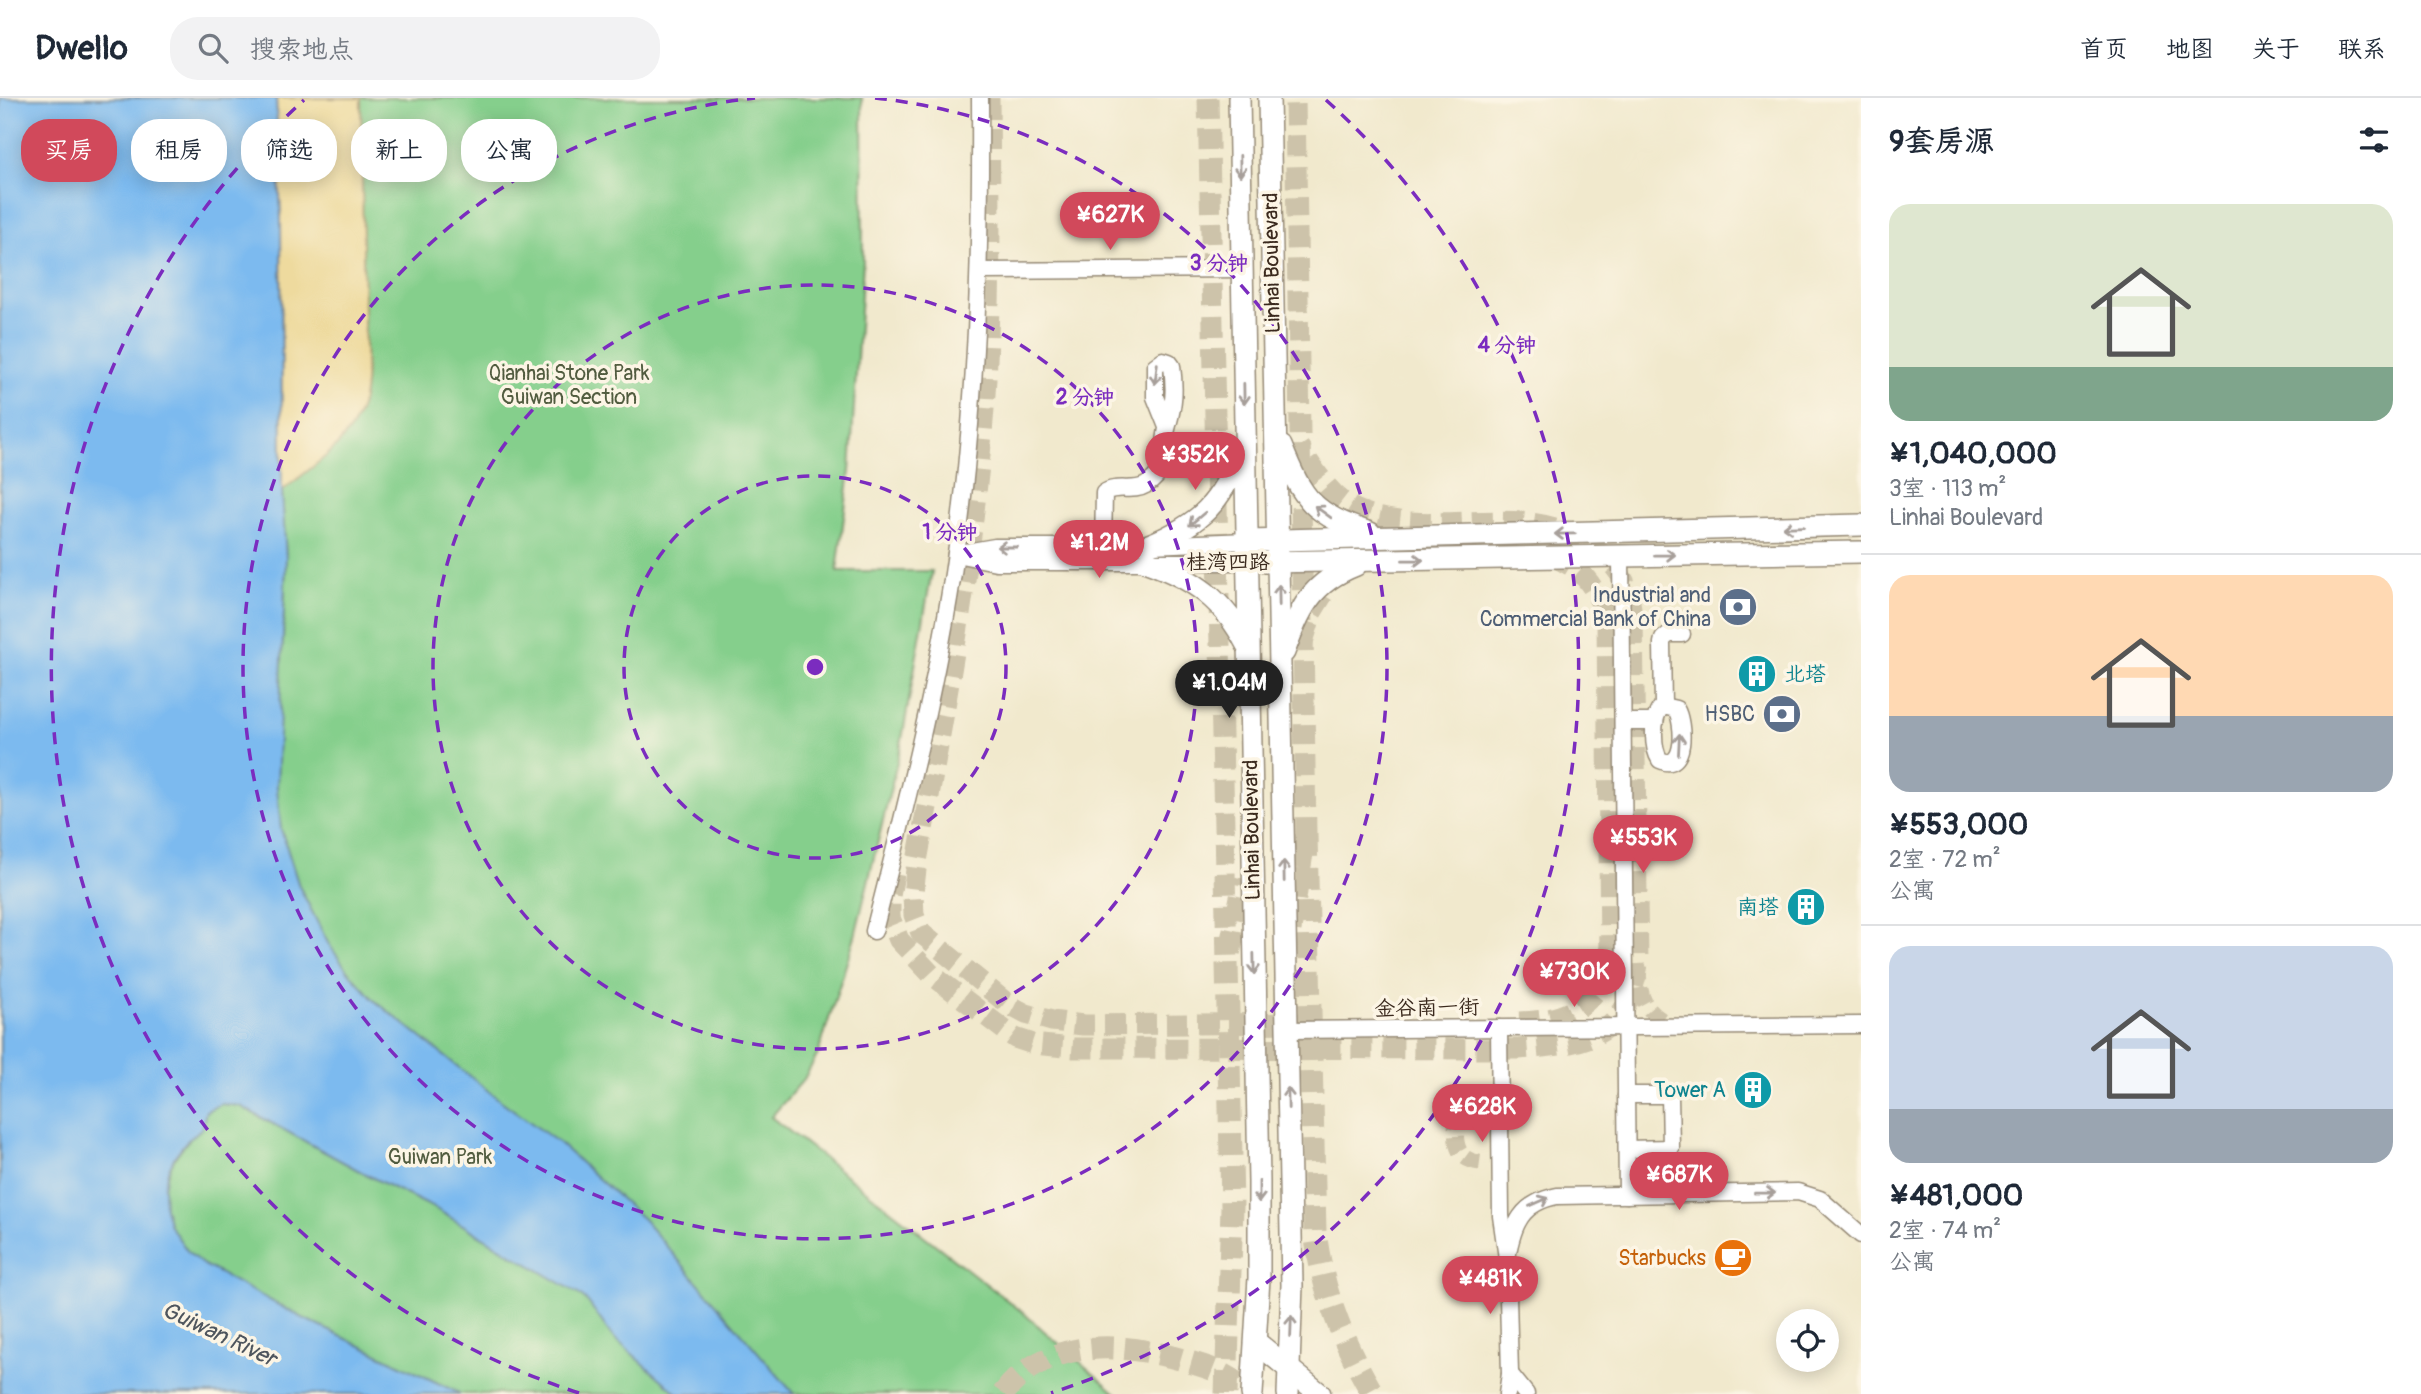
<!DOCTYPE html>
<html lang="zh">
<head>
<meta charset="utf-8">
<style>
	:root { --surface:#fff; --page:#f2f2f3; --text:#1f2937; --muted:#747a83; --line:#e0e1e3; --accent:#d1495b }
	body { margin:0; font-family:Pangolin,"LXGW WenKai TC",sans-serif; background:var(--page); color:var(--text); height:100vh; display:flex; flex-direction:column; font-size:26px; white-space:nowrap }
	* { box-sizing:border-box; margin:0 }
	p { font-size:23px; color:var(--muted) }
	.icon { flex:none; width:38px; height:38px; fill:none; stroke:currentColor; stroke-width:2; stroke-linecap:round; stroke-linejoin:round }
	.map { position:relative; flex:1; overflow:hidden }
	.panel { display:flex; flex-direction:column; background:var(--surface); width:560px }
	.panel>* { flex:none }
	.hud { position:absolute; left:21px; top:21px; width:665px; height:63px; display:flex; gap:14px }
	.controls { position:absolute; left:1776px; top:1211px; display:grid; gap:14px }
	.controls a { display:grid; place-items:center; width:63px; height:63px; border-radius:50%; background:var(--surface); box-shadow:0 4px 18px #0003; font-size:35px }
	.price { position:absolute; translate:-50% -60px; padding:0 16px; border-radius:24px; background:var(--accent); color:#fff; font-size:23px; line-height:46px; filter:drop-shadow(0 2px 4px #0008) }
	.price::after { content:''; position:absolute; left:50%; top:42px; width:21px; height:16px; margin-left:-10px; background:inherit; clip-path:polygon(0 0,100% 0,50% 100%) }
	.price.selected { background:#222; color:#fff }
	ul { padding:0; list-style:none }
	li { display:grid; align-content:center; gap:14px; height:371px; padding:0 28px }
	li+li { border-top:2px solid var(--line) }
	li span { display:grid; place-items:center; height:217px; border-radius:21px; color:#555 }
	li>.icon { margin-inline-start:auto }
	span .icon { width:126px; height:126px; fill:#fffc; stroke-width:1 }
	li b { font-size:30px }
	h2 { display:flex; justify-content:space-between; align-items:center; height:84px; padding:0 28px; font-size:30px }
	.tag { padding:0 24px; border-radius:28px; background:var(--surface); box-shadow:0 4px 18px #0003; font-size:24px; line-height:63px }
	.tag.selected { background:var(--accent); color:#fff }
	header { display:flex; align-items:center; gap:42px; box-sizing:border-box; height:98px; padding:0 35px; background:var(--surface); border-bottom:2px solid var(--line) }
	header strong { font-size:33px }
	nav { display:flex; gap:38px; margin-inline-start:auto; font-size:24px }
	.search { width:490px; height:63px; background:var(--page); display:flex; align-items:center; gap:18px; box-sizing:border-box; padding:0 24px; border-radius:28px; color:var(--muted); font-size:26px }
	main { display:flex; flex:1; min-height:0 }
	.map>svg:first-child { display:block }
	.green { fill:#85cf8c; stroke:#607c55; stroke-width:2 }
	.sand { fill:#eeda9e; stroke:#94825e; stroke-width:2 }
	.water { fill:#7bbaef; stroke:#5b7286; stroke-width:2 }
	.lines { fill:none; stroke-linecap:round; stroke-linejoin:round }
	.minor-tunnel { stroke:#cdc3aa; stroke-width:16; stroke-dasharray:16 8; stroke-linecap:butt }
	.major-tunnel { stroke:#cdc3aa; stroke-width:21; stroke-dasharray:21 10; stroke-linecap:butt }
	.highway-tunnel { stroke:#cdc3aa; stroke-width:23; stroke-dasharray:23 11; stroke-linecap:butt }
	.minor-casing { stroke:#968a76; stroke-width:19 }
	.major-casing { stroke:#968a76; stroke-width:24 }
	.minor { stroke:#fff; stroke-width:16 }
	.major { stroke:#fff; stroke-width:21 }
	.oneway { stroke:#a79f9a }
	.ring { fill:none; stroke:#7b2cbf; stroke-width:3.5; stroke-dasharray:12 9 }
	.labels { text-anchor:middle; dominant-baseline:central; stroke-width:7; stroke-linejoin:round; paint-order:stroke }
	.street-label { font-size:21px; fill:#3b2a1e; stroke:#fcf5e5 }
	.park-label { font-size:21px; fill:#515c3f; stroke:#fcf5e5 }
	.service-label { font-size:21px; fill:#4e5e75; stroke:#fcf5e5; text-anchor:end }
	.culture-label { font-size:21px; fill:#0d838f; stroke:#fcf5e5; text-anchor:end }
	.food-label { font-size:21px; fill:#c56008; stroke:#fcf5e5; text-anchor:end }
	.water-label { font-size:23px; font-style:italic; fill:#4e555d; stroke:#fcf5e5 }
	.centre { fill:#7b2cbf; stroke:#fcf5e5; stroke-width:3.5 }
	.ring-label { font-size:21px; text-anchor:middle; font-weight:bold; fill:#7b2cbf; stroke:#fcf5e5; stroke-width:7; stroke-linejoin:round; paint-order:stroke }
</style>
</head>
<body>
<header>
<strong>Dwello</strong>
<div class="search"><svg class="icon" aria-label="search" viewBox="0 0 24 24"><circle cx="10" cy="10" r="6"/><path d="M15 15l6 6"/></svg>搜索地点</div>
<nav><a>首页</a><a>地图</a><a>关于</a><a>联系</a></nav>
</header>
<main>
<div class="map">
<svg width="1861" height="1296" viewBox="0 0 1861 1296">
	<rect width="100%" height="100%" fill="#fcf5e5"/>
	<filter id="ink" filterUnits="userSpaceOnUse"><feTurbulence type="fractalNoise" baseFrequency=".0143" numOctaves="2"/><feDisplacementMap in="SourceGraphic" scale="14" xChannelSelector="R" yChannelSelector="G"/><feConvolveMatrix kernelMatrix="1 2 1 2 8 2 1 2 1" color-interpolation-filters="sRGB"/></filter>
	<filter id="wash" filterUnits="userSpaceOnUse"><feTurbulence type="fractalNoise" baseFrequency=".00686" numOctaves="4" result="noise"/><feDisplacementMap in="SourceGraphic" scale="28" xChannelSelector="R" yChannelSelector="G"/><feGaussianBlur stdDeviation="1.57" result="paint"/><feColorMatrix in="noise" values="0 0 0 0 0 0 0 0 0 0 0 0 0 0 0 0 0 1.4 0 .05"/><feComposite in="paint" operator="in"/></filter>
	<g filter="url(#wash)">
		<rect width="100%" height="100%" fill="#f1e9cd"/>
		<!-- green -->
		<path class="green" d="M276,0H862L863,164L850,373L837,473H932L900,652L855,838L818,956L804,981L771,1019L1021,1213L1117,1296H93L164,1089C169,1063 182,1047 202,1029L283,545L286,460L282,393L281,121Z"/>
		<!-- sand -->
		<path class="sand" d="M276,0H361C362,73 363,146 364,218C364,249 371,290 357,319C342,351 309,371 282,393L281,121Z"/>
		<!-- water -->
		<path class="water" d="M0,0H276L281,121L282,393L286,460L277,690L281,731L299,788L328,845L347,872L374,902L501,1003L559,1045L644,1122L794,1296H678L612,1238L588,1204L577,1195L434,1110L367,1077L240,1008L221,1006L206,1013L202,1030L185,1045L175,1058L168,1073L164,1089L165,1110L170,1128L189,1155L202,1166L303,1220L461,1296H0Z"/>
	</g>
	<g filter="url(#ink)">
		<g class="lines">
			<!-- minor-tunnel -->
			<g class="minor-tunnel">
				<path d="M1638,866C1640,896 1640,910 1668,926"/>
				<path d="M1456,1014C1456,1040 1451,1063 1484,1065"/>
			</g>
			<!-- major-tunnel -->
			<g class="major-tunnel">
				<path d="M989,0C990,108 992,216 983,323C971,471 944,618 917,763L913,797L914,817L921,835L1009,907L1026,916L1052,923L1083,927L1304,925"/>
				<path d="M1208,0L1227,865"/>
				<path d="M1387,454L1416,451H1452"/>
				<path d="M1303,544L1312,514L1325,493"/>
				<path d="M894,776L890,798V820L899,842L932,877L1015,940L1033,946L1074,950L1518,951C1584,946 1627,942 1638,866L1633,520C1631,512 1630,503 1628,494C1625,481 1615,468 1605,459C1533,391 1437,448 1355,411C1330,399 1314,371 1299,349"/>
				<path d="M1291,832L1306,736L1295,0"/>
				<path d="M1519,924C1565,923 1600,908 1610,860L1607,521C1595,488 1584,470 1550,458"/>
			</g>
			<!-- highway-tunnel -->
			<g class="highway-tunnel">
				<path d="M1306,736L1315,1134C1323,1195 1342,1243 1373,1296"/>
				<path d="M1003,1296C1045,1239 1123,1244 1183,1262C1203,1268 1220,1272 1237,1285"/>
				<path d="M1226,1296L1232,1109L1227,865L1245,781"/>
			</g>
			<!-- minor casing -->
			<g class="minor-casing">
				<g id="minor">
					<path d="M979,173L1242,171"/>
					<path d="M1103,449L1104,395C1116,386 1133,395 1146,387C1171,372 1161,349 1168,327C1174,306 1175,291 1172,268L1169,264L1163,262L1155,268V299L1167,329"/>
					<path d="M966,454L995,449H1103L1247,443"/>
					<path d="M956,456L996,464H1247"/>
					<path d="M1621,458L1627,1097"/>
					<path d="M1663,608L1676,611C1684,624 1687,675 1660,662C1652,650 1651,617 1663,608L1662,545L1663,541L1669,536H1682"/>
					<path d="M1623,624H1655"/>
					<path d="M874,833C906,708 938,583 956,455C977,304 981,152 980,0"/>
					<path d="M1499,930L1501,1118L1507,1160L1510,1276L1507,1296"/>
					<path d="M1287,932L1861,927"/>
					<path d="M1626,997H1670L1671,1050L1627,1051"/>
					<path d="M1507,1160C1513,1126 1521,1105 1557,1098L1798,1094L1820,1101L1861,1137"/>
					<path d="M1510,1276L1526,1296"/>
				</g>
			</g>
			<!-- major casing -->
			<g class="major-casing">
				<g id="major">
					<path d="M1239,0L1259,1084V1180L1252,1296"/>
					<path d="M1269,0L1292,1187L1288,1296"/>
					<path d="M1281,348C1303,403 1313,416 1370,435"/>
					<path d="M1247,443L1861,427"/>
					<path d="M1149,447C1201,426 1221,405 1242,352"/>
					<path d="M1147,464C1194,481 1224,502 1247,547"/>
					<path d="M1267,464L1861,454"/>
					<path d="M1284,554C1300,511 1310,485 1356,467"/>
					<path d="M1256,1244L1320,1296"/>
				</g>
			</g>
			<!-- minor -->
			<use href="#minor" class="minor"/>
			<!-- major -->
			<use href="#major" class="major"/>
		</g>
		<!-- one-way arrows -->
		<defs><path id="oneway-shaft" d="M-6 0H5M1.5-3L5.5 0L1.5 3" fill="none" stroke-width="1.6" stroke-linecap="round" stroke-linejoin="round" transform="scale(1.75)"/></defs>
		<g class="oneway">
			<use href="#oneway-shaft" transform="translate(1240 68) rotate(89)"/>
			<use href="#oneway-shaft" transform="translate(1156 276) rotate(97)"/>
			<use href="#oneway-shaft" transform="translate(1244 296) rotate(89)"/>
			<use href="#oneway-shaft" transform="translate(1323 414) rotate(-144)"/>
			<use href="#oneway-shaft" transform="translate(1197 421) rotate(140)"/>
			<use href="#oneway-shaft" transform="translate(1793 429) rotate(178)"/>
			<use href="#oneway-shaft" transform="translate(1565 436) rotate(179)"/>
			<use href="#oneway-shaft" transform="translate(1007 449) rotate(180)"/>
			<use href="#oneway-shaft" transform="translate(1665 457) rotate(-1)"/>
			<use href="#oneway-shaft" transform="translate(1413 462) rotate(-1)"/>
			<use href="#oneway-shaft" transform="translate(1279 497) rotate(-91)"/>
			<use href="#oneway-shaft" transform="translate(1679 646) rotate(-87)"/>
			<use href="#oneway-shaft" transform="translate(1284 773) rotate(-91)"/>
			<use href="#oneway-shaft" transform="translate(1254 866) rotate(89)"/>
			<use href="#oneway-shaft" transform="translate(1288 1000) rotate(-91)"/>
			<use href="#oneway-shaft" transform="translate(1259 1094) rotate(90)"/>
			<use href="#oneway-shaft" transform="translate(1765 1095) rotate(-1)"/>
			<use href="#oneway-shaft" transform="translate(1539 1104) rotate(-24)"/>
			<use href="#oneway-shaft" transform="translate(1291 1228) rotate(-88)"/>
		</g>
	</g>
	<!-- distance rings -->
	<g class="ring">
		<circle cx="815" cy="569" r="191"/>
		<circle cx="815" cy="569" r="382"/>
		<path d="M875 0A572 572 0 1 1 755 0"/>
		<path d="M579 1295A763 763 0 0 1 304 2M1326 2A763 763 0 0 1 1051 1295"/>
	</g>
	<!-- icons -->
	<defs>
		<g id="bank-disc" transform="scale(2.0125)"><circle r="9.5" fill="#5c6f8a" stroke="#fcf5e5"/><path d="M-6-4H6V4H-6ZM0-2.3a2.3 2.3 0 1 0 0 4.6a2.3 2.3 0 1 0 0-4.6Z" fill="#fff"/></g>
		<g id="building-disc" transform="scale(2.0125)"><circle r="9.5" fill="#0f9aa8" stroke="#fcf5e5"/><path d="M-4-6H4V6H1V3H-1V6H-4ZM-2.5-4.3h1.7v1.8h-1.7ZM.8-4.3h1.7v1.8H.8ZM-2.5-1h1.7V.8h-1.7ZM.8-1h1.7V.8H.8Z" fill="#fff"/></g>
		<g id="cafe-disc" transform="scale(2.0125)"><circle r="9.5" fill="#e8710a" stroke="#fcf5e5"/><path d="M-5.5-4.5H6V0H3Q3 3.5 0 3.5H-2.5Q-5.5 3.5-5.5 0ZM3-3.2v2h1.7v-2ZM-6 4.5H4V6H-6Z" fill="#fff"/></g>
	</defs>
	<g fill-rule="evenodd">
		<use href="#bank-disc" x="1738" y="509"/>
		<use href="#building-disc" x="1757" y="576"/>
		<use href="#bank-disc" x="1782" y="616"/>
		<use href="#building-disc" x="1806" y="809"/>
		<use href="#building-disc" x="1753" y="992"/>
		<use href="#cafe-disc" x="1733" y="1160"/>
	</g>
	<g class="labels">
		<!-- street labels -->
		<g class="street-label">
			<text transform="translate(1272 165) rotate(-91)">Linhai Boulevard</text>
			<text x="1228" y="464">桂湾四路</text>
			<text transform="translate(1252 732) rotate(-91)">Linhai Boulevard</text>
			<text transform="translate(1427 910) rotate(-1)">金谷南一街</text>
		</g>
		<!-- park labels -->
		<g class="park-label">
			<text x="569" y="275">Qianhai Stone Park<tspan x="569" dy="24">Guiwan Section</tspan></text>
			<text x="440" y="1059">Guiwan Park</text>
		</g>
		<!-- service labels -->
		<g class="service-label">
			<text x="1711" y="497">Industrial and<tspan x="1711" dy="24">Commercial Bank of China</tspan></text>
			<text x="1755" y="616">HSBC</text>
		</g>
		<!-- culture labels -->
		<g class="culture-label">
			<text x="1784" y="576" text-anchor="start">北塔</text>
			<text x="1779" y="809">南塔</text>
			<text x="1726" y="992">Tower A</text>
		</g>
		<!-- food labels -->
		<g class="food-label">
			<text x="1706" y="1160">Starbucks</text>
		</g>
		<!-- water labels -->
		<g class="water-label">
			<text transform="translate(219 1236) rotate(25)">Guiwan River</text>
		</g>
	</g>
	<circle cx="815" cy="569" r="10" class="centre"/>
	<g class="ring-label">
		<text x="1219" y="172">3 分钟</text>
		<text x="1507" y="254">4 分钟</text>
		<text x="1085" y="306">2 分钟</text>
		<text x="950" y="441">1 分钟</text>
	</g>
</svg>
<div class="controls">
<a><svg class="icon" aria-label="locate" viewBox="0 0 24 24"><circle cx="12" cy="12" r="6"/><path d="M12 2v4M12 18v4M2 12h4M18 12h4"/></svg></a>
</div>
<b class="price" style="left:1110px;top:154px">¥627K</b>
<b class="price" style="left:1195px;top:394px">¥352K</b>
<b class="price" style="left:1099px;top:482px">¥1.2M</b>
<b class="price selected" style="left:1229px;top:622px">¥1.04M</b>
<b class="price" style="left:1643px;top:777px">¥553K</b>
<b class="price" style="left:1574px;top:911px">¥730K</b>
<b class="price" style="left:1482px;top:1046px">¥628K</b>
<b class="price" style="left:1679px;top:1114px">¥687K</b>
<b class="price" style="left:1490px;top:1218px">¥481K</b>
<div class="hud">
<a class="tag selected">买房</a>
<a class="tag">租房</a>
<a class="tag">筛选</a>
<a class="tag">新上</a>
<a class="tag">公寓</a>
</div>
</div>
<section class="panel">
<h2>9套房源<svg class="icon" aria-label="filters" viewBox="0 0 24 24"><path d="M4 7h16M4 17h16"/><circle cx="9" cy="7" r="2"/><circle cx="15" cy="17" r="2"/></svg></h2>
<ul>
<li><span style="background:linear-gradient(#dfe7d0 75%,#7fa58c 0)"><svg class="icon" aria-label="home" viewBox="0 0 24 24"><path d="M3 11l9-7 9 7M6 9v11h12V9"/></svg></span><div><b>¥1,040,000</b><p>3室 · 113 m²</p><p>Linhai Boulevard</p></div></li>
<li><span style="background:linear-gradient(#ffd9b3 65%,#9aa5b1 0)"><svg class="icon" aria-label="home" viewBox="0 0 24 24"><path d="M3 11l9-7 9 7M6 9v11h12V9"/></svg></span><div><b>¥553,000</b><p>2室 · 72 m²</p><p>公寓</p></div></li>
<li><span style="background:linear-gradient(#c9d6e8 75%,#9aa5b1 0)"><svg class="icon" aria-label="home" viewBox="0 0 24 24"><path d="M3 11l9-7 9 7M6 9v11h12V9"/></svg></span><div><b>¥481,000</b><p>2室 · 74 m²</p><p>公寓</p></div></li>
</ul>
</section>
</main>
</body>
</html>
